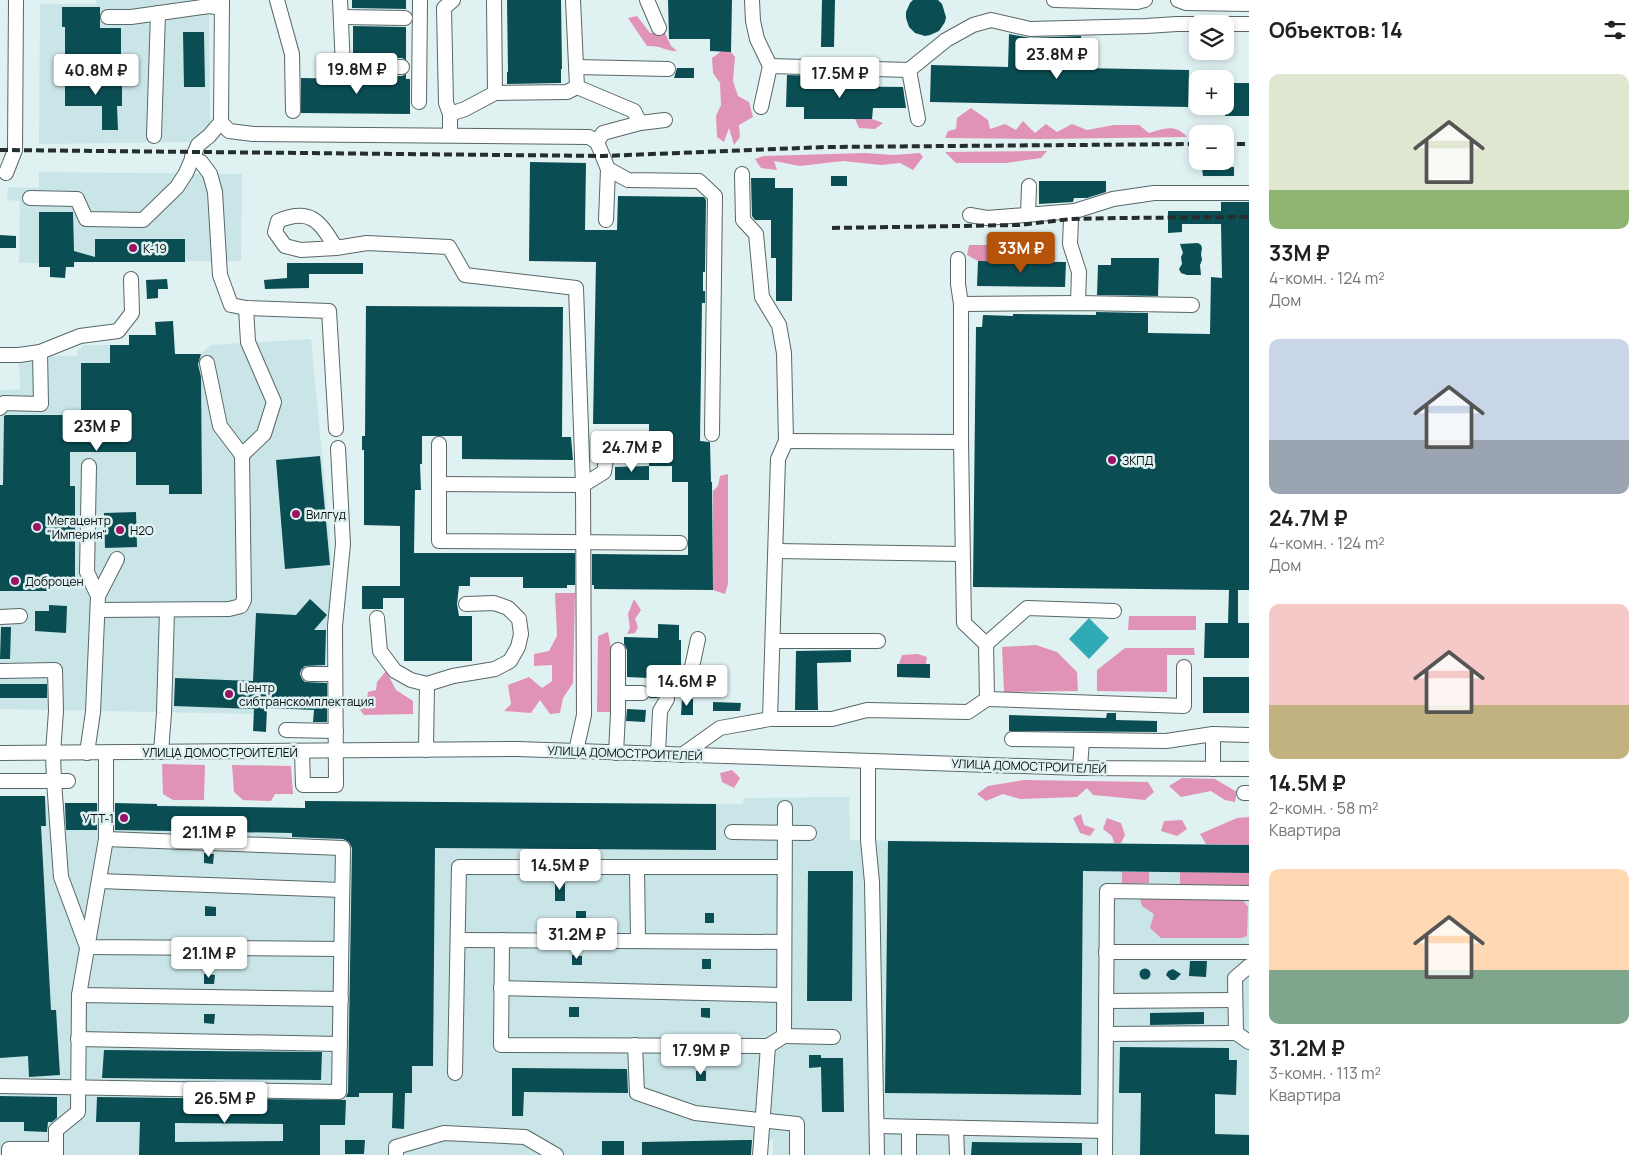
<!DOCTYPE html>
<html lang="ru">
<head>
<meta charset="utf-8">
<style>
	:root { --surface:#fff; --page:#f2f2f2; --text:#202124; --muted:#757577; --accent:#b45309 }
	body { margin:0; font-family:Manrope,sans-serif; background:var(--page); color:var(--text); height:100vh; display:flex; flex-direction:column; font-size:19px; white-space:nowrap }
	* { box-sizing:border-box; margin:0 }
	p { font-size:16px; color:var(--muted) }
	.icon { flex:none; width:28px; height:28px; fill:none; stroke:currentColor; stroke-width:2; stroke-linecap:round; stroke-linejoin:round }
	.map { position:relative; flex:1; overflow:hidden }
	.sheet { display:flex; flex-direction:column; background:var(--surface); width:400px }
	.sheet>* { flex:none }
	.tools { position:absolute; left:1189px; top:15px; display:grid; gap:10px }
	.tools a { display:grid; place-items:center; width:45px; height:45px; border-radius:10px; background:var(--surface); box-shadow:0 2px 8px #0003; font-size:25px }
	.price { position:absolute; translate:-50% -42px; padding:0 11px; border-radius:5px; background:#fff; color:#222; font-size:16px; line-height:32px; filter:drop-shadow(0 1px 2px #0008) }
	.price::after { content:''; position:absolute; left:50%; top:30px; width:15px; height:11px; margin-left:-8px; background:inherit; clip-path:polygon(0 0,100% 0,50% 100%) }
	.price.active { background:var(--accent); color:#fff }
	ul { padding:0; list-style:none }
	li { display:grid; align-content:center; gap:10px; height:265px; padding:0 20px }
	li span { display:grid; place-items:center; height:155px; border-radius:10px; color:#555 }
	li>.icon { margin-inline-start:auto }
	span .icon { width:90px; height:90px; fill:#fffc; stroke-width:1 }
	li b { font-size:21px }
	h2 { display:flex; justify-content:space-between; align-items:center; height:60px; padding:0 20px; font-size:21px }
	main { display:flex; flex:1; min-height:0 }
	.map>svg:first-child { display:block }
	.built { fill:#cae5e7 }
	.forest { fill:#e193b6 }
	.water { fill:#30abb5 }
	.building { fill:#0a4e54; fill-rule:evenodd }
	.lines { fill:none; stroke-linecap:round; stroke-linejoin:round }
	.minor-casing { stroke:#586768; stroke-width:16 }
	.minor { stroke:#fff; stroke-width:14 }
	.rail { stroke:#262d2e; stroke-width:4; stroke-dasharray:8 4; stroke-linecap:butt }
	.poi-dot { fill:#9a1264; stroke:#e0f1f2; stroke-width:2 }
	.labels { text-anchor:middle; dominant-baseline:central; stroke-width:5; stroke-linejoin:round; paint-order:stroke }
	.poi-label { font-size:12px; fill:#090f10; stroke:#e0f1f2; text-anchor:start }
	.street-label { font-size:12px; fill:#090f10; stroke:#e0f1f2 }
</style>
</head>
<body>
<main>
<div class="map">
<svg width="1249" height="1155" viewBox="0 0 1249 1155">
	<rect width="100%" height="100%" fill="#e0f1f2"/>
	<!-- built -->
	<g class="built">
		<path d="M96,0H209L210,127L190,142L39,144L40,4H96Z"/>
		<path d="M39,172L242,174L241,261L75,262L74,267H39V263H19L20,201L7,200L8,187L39,188Z"/>
		<path d="M311,339L331,548L330,671L256,667L254,714L0,709V390L20,389L19,355L77,356L78,350L84,345H135V354H201L211,345Z"/>
		<path d="M0,796H45V803L305,808V801L716,804H742L745,798L849,797L850,840L1249,845V1155H773V1140L673,1141V1155H0Z"/>
	</g>
	<!-- forest -->
	<g class="forest">
		<path d="M637,16L650,33H665L671,46L677,51C664,51 661,45 647,46L628,18Z"/>
		<path d="M727,47L735,57L733,81L738,96L749,102L753,117L739,125L740,137L734,145L729,128L724,142L717,137L716,116L721,105L720,83L713,73L712,58Z"/>
		<path d="M971,108L988,120L990,129L1005,124L1016,130L1023,121L1035,133L1046,124L1057,132L1072,124L1087,130L1114,125H1139L1149,133C1164,128 1176,124 1187,137L1039,139L945,138L948,131L956,129L957,118Z"/>
		<path d="M855,119H872L883,123L875,129L859,128Z"/>
		<path d="M1047,151L1041,158L1006,163H956L945,152Z"/>
		<path d="M865,153L893,155L920,153L923,157L913,170L900,163L881,165L843,161L800,166L774,161L777,170L761,168L755,159L763,156Z"/>
		<path d="M969,245H989L992,254L991,261H978L967,255Z"/>
		<path d="M728,474V584L725,594L713,590V491L718,486L720,476Z"/>
		<path d="M555,593H575L573,683L563,698L560,713L550,714L540,700L531,713L504,711L511,704L508,685L529,677L542,688L552,681V665L534,666V654L549,651L557,636Z"/>
		<path d="M634,599L641,610L635,619L638,627L635,633L627,634L630,628L628,614Z"/>
		<path d="M1129,616H1196V630H1128Z"/>
		<path d="M608,632L612,654L613,712H597L598,636Z"/>
		<path d="M1036,645L1057,652L1077,672L1078,691L1004,692L1002,647Z"/>
		<path d="M1125,648H1194L1195,655H1167V692L1097,691V670Z"/>
		<path d="M918,654L927,657L926,664H899L902,655Z"/>
		<path d="M386,671L396,690L413,701V714L364,715L357,706L366,703L368,692L376,690L377,682Z"/>
		<path d="M162,764L205,765L204,800H173L163,794Z"/>
		<path d="M232,765L291,766L293,794H275L271,801L243,800L234,792Z"/>
		<path d="M732,770L740,778L734,788L722,782L720,773Z"/>
		<path d="M1182,778L1215,779L1237,792L1235,802L1225,800L1211,791L1181,797L1169,786Z"/>
		<path d="M1024,780L1148,782L1154,792L1145,800L1093,795L1087,788L1077,797L1020,799L1003,794L986,801L977,794L988,786Z"/>
		<path d="M1081,814L1084,825L1095,829L1090,836L1080,833L1073,818Z"/>
		<path d="M1249,817V845L1206,844L1200,834L1237,818Z"/>
		<path d="M1107,818L1121,823L1125,835L1121,843H1114L1112,836L1103,829Z"/>
		<path d="M1182,820L1187,829L1177,836L1161,831L1164,821Z"/>
		<path d="M1122,872H1149V883L1122,884Z"/>
		<path d="M1180,872L1249,873V886H1180Z"/>
		<path d="M1140,899L1243,900L1248,907L1247,936L1242,938H1161L1150,928L1154,914L1142,906Z"/>
	</g>
	<!-- water -->
	<path class="water" d="M1089,618L1109,638L1089,659L1069,639Z"/>
	<!-- building -->
	<g class="building">
		<path d="M352,0H406V9L352,8Z"/>
		<path d="M507,0H561L562,69H561V83L507,84V72H508Z"/>
		<path d="M668,0H732L731,52L710,51V39H669Z"/>
		<path d="M822,0H835L834,47H821Z"/>
		<path d="M913,0H938L942,4L946,17L945,22L939,31L930,35L925,36L915,33L909,27L906,18V12L910,3Z"/>
		<path d="M62,7H100V28H121V57H65V27H62Z"/>
		<path d="M353,26L406,27V60L402,58H353Z"/>
		<path d="M183,32H204L205,87H184Z"/>
		<path d="M1009,34L1030,38L1081,36L1080,68L1189,70L1188,107L930,102L931,65L1008,67Z"/>
		<path d="M677,68H694V78H674Z"/>
		<path d="M406,74V79H410V114L301,113V78L352,79V76H402Z"/>
		<path d="M787,75L821,76V86L903,87L906,108H873L872,119H804V107H786Z"/>
		<path d="M65,77H122V106H117L118,130H102V106H65Z"/>
		<path d="M1227,83H1249V116H1225Z"/>
		<path d="M530,162L586,163L585,230H617L618,196L704,197L706,200L705,272H703V291H705V303H702L700,441L710,442L711,482H712L713,590L594,589V585H592V554L688,555V482H672V466H649V424H593L596,262L529,261Z"/>
		<path d="M1234,167V176H1203L1202,168Z"/>
		<rect x="831" y="176" width="16" height="10"/>
		<path d="M751,178H775V188H793L792,301H776V258H771V220H755L752,216Z"/>
		<path d="M1039,181H1106V192L1087,198H1074L1073,202L1039,204Z"/>
		<path d="M1221,202H1249V590H1238V623H1249V658H1204L1205,623H1228L1229,590L973,587L976,327H982L983,315L1013,316V314L1096,315V312L1148,313V333L1210,334L1211,277L1222,278L1221,224H1182V232L1168,233V211H1221Z"/>
		<path d="M39,212H73L74,251L95,257V239H185V262H74V267H66L65,278L50,277V267H39Z"/>
		<path d="M0,235L16,236V248H0Z"/>
		<path d="M1198,243L1201,245L1202,248L1201,254L1202,260L1200,265L1201,275H1187L1181,273L1179,269L1182,264L1181,257L1183,253L1180,244Z"/>
		<path d="M1111,258H1159L1158,296L1097,295L1098,265H1111Z"/>
		<path d="M978,261L1066,262L1065,287L977,286Z"/>
		<path d="M287,263H363V274H309V288L265,289L264,280L287,278Z"/>
		<path d="M167,279L168,289H158V298L147,299L146,280Z"/>
		<path d="M366,306L563,307L562,437H571L573,460L462,459V436H422V464H420L421,490H415L414,553H575V585H567V588H523V577H470V586H459L457,604L459,616H472V661H404V598H383V609H362V586H400V526L364,525V450H362V436H365Z"/>
		<path d="M173,321L175,354H201L198,364L201,377L202,494H169V485H136V452H70V486H75V586H52V591H0V485H3L4,416L6,415H81V363H110V345H129V335H156L155,322Z"/>
		<path d="M320,456L330,565L285,569L276,460Z"/>
		<path d="M649,466V480H615V467Z"/>
		<path d="M136,512L137,547L105,548L104,513Z"/>
		<path d="M310,599L327,615L314,630H326L325,665L305,666L301,670L300,674L302,679L305,682L327,683V722H313L314,710L267,708L266,732L253,731L254,709L174,706L175,678L253,681L256,613L296,615Z"/>
		<path d="M49,605L67,606L66,633L35,631V611H49Z"/>
		<path d="M658,624L679,625V640H681V668L679,670L660,677L658,683V697L657,698H649L651,693L648,687V678L627,677V650L624,644V637L658,638Z"/>
		<path d="M1,627H11L10,659H0Z"/>
		<path d="M851,650V662L817,663L818,710H795L796,651Z"/>
		<path d="M897,664H930V678L897,677Z"/>
		<rect x="1203" y="677" width="46" height="36"/>
		<rect x="0" y="684" width="47" height="14"/>
		<path d="M682,698L693,699V715H681Z"/>
		<path d="M713,702L741,703L740,711H713Z"/>
		<path d="M627,709L646,710L645,722L626,721Z"/>
		<path d="M1107,713H1116V720L1157,721V732L1009,731V715L1106,718Z"/>
		<path d="M0,796H45L46,826H41L51,1010H56L60,1075L29,1077L28,1056L0,1058Z"/>
		<path d="M305,801L716,804V850L435,848L433,1066H412V1093H405L404,1129L392,1128L393,1093H359V1097H346L348,1092L352,848L349,842L343,839L292,837V833L115,830V803L157,804V806L305,808Z"/>
		<path d="M65,803H97V830H66Z"/>
		<path d="M888,841L1249,845V873L1083,871L1081,1095L885,1093Z"/>
		<path d="M204,853L214,854L213,864L204,863Z"/>
		<path d="M808,871H853L852,1001H807Z"/>
		<rect x="555" y="881" width="10" height="20"/>
		<path d="M205,906L216,907V916H205Z"/>
		<rect x="576" y="911" width="10" height="10"/>
		<rect x="705" y="913" width="9" height="10"/>
		<path d="M572,955L582,956V965H572Z"/>
		<rect x="702" y="959" width="9" height="10"/>
		<path d="M1190,961H1207L1206,977L1189,976Z"/>
		<circle cx="1145" cy="974" r="5.5"/>
		<path d="M1173,969L1181,974L1175,980H1171L1166,975L1168,971Z"/>
		<path d="M204,974L215,975L214,984H204Z"/>
		<rect x="569" y="1007" width="10" height="10"/>
		<path d="M701,1008H710V1018L701,1017Z"/>
		<path d="M1204,1012V1024L1150,1025V1013Z"/>
		<path d="M204,1014H215L214,1024L204,1023Z"/>
		<path d="M1120,1047L1229,1048V1060H1237L1236,1095L1215,1094V1134L1249,1135V1155H1140L1141,1093H1119Z"/>
		<path d="M104,1050L322,1052L321,1080L102,1078Z"/>
		<path d="M809,1055H821V1058H843L844,1112H822L821,1067L809,1068Z"/>
		<path d="M512,1068L627,1069L628,1093L524,1092L523,1116H512Z"/>
		<rect x="696" y="1071" width="10" height="10"/>
		<path d="M0,1096L57,1097V1118L52,1122H48L47,1132L24,1131V1122H0Z"/>
		<path d="M97,1097L346,1100L345,1125H320V1155H139L140,1122H96ZM175,1123L283,1124V1141L175,1142Z"/>
		<path d="M345,1140H365L364,1154H345Z"/>
		<path d="M744,1140H752L751,1155H642V1142Z"/>
		<rect x="602" y="1141" width="22" height="14"/>
		<path d="M972,1142L1082,1143V1155H971Z"/>
	</g>
	<g class="lines">
		<!-- minor casing -->
		<g class="minor-casing">
			<g id="minor">
				<path d="M277,0L292,54L293,111"/>
				<path d="M340,0L343,67H402"/>
				<path d="M494,0L495,93L567,92L577,87L573,0"/>
				<path d="M647,0L659,28"/>
				<path d="M752,0L753,21L757,39L770,66L761,107"/>
				<path d="M1054,0L1137,2L1145,0"/>
				<path d="M1178,0L1186,3L1249,4"/>
				<path d="M108,17H131L209,6L222,8"/>
				<path d="M341,17L405,18"/>
				<path d="M770,66L909,70L946,40L973,25L991,20L1030,29L1146,26L1177,24H1249"/>
				<path d="M576,67L668,69"/>
				<path d="M909,70L918,119"/>
				<path d="M577,87L634,111L640,123"/>
				<path d="M419,102L420,0"/>
				<path d="M450,114L465,109L495,93"/>
				<path d="M221,122L229,131L253,134L589,137L597,142L608,169L628,180L699,181L715,196L712,434"/>
				<path d="M450,135V114L446,103L444,8L453,0"/>
				<path d="M154,136L158,13"/>
				<path d="M597,142L603,133L640,123L665,120"/>
				<path d="M192,157L201,162L210,174L215,192L220,275L231,305L246,308L329,311L336,429"/>
				<path d="M6,173L15,150L16,0"/>
				<path d="M742,174L743,220L756,234L762,297L779,325L784,353L786,441L778,459L770,719"/>
				<path d="M30,198L77,199L86,219L143,220L177,187L186,173L198,145L209,136L221,122L222,0"/>
				<path d="M1075,211L1071,219L1070,244L1079,272L1078,303"/>
				<path d="M970,215L987,218L1075,211L1113,199L1154,193H1249"/>
				<path d="M1028,215L1029,186"/>
				<path d="M606,220L608,169"/>
				<path d="M336,248C320,222 311,207 278,221L275,232L285,246L301,250L336,248L367,243L449,247L465,275L576,288L583,485L584,715L576,751"/>
				<path d="M958,259V284L961,304"/>
				<path d="M1,355H19L40,352L80,336L118,331L132,313L131,279"/>
				<path d="M0,408L4,403L41,404L40,352"/>
				<path d="M786,441L961,442"/>
				<path d="M439,444V541L680,543"/>
				<path d="M242,455L264,434L274,402L248,342L246,308"/>
				<path d="M439,484L583,485L604,472L608,447L641,448"/>
				<path d="M776,551L962,554"/>
				<path d="M98,596L117,559"/>
				<path d="M98,610L229,609L241,606L244,600L242,455L220,426L207,363"/>
				<path d="M0,617L20,616"/>
				<path d="M377,618L380,651L395,671L411,680L427,684L453,676L495,669L510,661L518,647L521,634L519,619L508,608L494,603L466,604"/>
				<path d="M773,641H878"/>
				<path d="M986,644L1027,608L1114,611"/>
				<path d="M0,671L55,670L56,711L53,753L54,781L61,877L87,947L341,949"/>
				<path d="M309,674H335"/>
				<path d="M618,693H642"/>
				<path d="M987,699L1184,706V667"/>
				<path d="M286,730L336,731"/>
				<path d="M1012,739L1166,741L1213,734L1249,735"/>
				<path d="M426,750L427,684"/>
				<path d="M302,751L303,785H336L335,626L343,544L338,448"/>
				<path d="M161,752L164,713L167,610"/>
				<path d="M0,753L517,749L1080,768L1249,769"/>
				<path d="M87,753L93,712L98,596L87,572L89,466"/>
				<path d="M616,753L618,713V650"/>
				<path d="M658,754L660,711L667,699V683L684,678L692,667L698,639"/>
				<path d="M682,755L720,728L770,719H832L867,710L968,712L987,699L986,644L964,623L961,442V304L1078,303L1192,305"/>
				<path d="M868,761V840L872,882L877,1155"/>
				<path d="M1080,768L1082,740"/>
				<path d="M1213,769V734"/>
				<path d="M0,781H68"/>
				<path d="M1244,793H1249"/>
				<path d="M732,832L809,833"/>
				<path d="M637,867L638,941"/>
				<path d="M99,881L342,890"/>
				<path d="M458,940L784,942"/>
				<path d="M502,940L501,1045L768,1046L784,1036L785,808"/>
				<path d="M1106,952H1249"/>
				<path d="M1249,966L1235,978L1236,1033L1249,1042"/>
				<path d="M501,988L783,995"/>
				<path d="M79,995L341,999"/>
				<path d="M1106,1001L1235,1000"/>
				<path d="M1106,1034L1236,1033"/>
				<path d="M784,1036L833,1037"/>
				<path d="M78,1039L340,1044"/>
				<path d="M635,1045L637,1093L695,1113L797,1124V1155"/>
				<path d="M455,1073L459,867H784"/>
				<path d="M0,1086L339,1092L343,848L106,839"/>
				<path d="M877,1126L1105,1131"/>
				<path d="M909,1127V1155"/>
				<path d="M956,1128L957,1155"/>
				<path d="M9,1155V1149H56"/>
				<path d="M56,1155V1130L78,1112L79,995L106,839V753"/>
				<path d="M396,1155V1147L444,1133L525,1137L556,1155"/>
				<path d="M760,1155L768,1046"/>
				<path d="M1105,1155L1107,891L1249,893"/>
			</g>
		</g>
		<!-- minor -->
		<use href="#minor" class="minor"/>
		<!-- rail -->
		<g class="rail">
			<path d="M1225,144H1249"/>
			<path d="M0,150L603,156L826,147L1198,144"/>
			<path d="M832,228L1019,225L1071,219L1117,218L1249,217"/>
		</g>
	</g>
	<!-- markers -->
	<g class="poi-dot">
		<circle cx="133" cy="248" r="5"/>
		<circle cx="1112" cy="460" r="5"/>
		<circle cx="296" cy="514" r="5"/>
		<circle cx="37" cy="527" r="5"/>
		<circle cx="120" cy="530" r="5"/>
		<circle cx="15" cy="581" r="5"/>
		<circle cx="229" cy="694" r="5"/>
		<circle cx="124" cy="818" r="5"/>
	</g>
	<g class="labels">
		<!-- poi labels -->
		<g class="poi-label">
			<text x="143" y="248">К-19</text>
			<text x="1122" y="460">ЗКПД</text>
			<text x="306" y="514">Вилгуд</text>
			<text x="47" y="520">Мегацентр<tspan x="47" dy="14">"Империя"</tspan></text>
			<text x="130" y="530">H2O</text>
			<text x="25" y="581">Доброцен</text>
			<text x="239" y="687">Центр<tspan x="239" dy="14">сибтранскомплектация</tspan></text>
			<text x="114" y="818" text-anchor="end">УТТ-1</text>
		</g>
		<!-- street labels -->
		<g class="street-label">
			<text x="220" y="752">УЛИЦА ДОМОСТРОИТЕЛЕЙ</text>
			<text transform="translate(625 753) rotate(2)">УЛИЦА ДОМОСТРОИТЕЛЕЙ</text>
			<text transform="translate(1029 766) rotate(2)">УЛИЦА ДОМОСТРОИТЕЛЕЙ</text>
		</g>
	</g>
</svg>
<div class="tools">
<a><svg class="icon" aria-label="layers" viewBox="0 0 24 24"><path d="M12 4l9 5-9 5-9-5zM3 14l9 5 9-5"/></svg></a>
<a>+</a>
<a>−</a>
</div>
<b class="price" style="left:1057px;top:80px">23.8M ₽</b>
<b class="price" style="left:357px;top:95px">19.8M ₽</b>
<b class="price" style="left:96px;top:96px">40.8M ₽</b>
<b class="price" style="left:840px;top:99px">17.5M ₽</b>
<b class="price active" style="left:1021px;top:274px">33M ₽</b>
<b class="price" style="left:97px;top:452px">23M ₽</b>
<b class="price" style="left:632px;top:473px">24.7M ₽</b>
<b class="price" style="left:687px;top:707px">14.6M ₽</b>
<b class="price" style="left:209px;top:858px">21.1M ₽</b>
<b class="price" style="left:560px;top:891px">14.5M ₽</b>
<b class="price" style="left:577px;top:960px">31.2M ₽</b>
<b class="price" style="left:209px;top:979px">21.1M ₽</b>
<b class="price" style="left:701px;top:1076px">17.9M ₽</b>
<b class="price" style="left:225px;top:1124px">26.5M ₽</b>
</div>
<section class="sheet">
<h2>Объектов: 14<svg class="icon" aria-label="filters" viewBox="0 0 24 24"><path d="M4 7h16M4 17h16"/><circle cx="9" cy="7" r="2"/><circle cx="15" cy="17" r="2"/></svg></h2>
<ul>
<li><span style="background:linear-gradient(#dfe7d0 75%,#8fb573 0)"><svg class="icon" aria-label="home" viewBox="0 0 24 24"><path d="M3 11l9-7 9 7M6 9v11h12V9"/></svg></span><div><b>33M ₽</b><p>4-комн. · 124 m²</p><p>Дом</p></div></li>
<li><span style="background:linear-gradient(#c9d6e8 65%,#9aa5b1 0)"><svg class="icon" aria-label="home" viewBox="0 0 24 24"><path d="M3 11l9-7 9 7M6 9v11h12V9"/></svg></span><div><b>24.7M ₽</b><p>4-комн. · 124 m²</p><p>Дом</p></div></li>
<li><span style="background:linear-gradient(#f6c9c9 65%,#c2b280 0)"><svg class="icon" aria-label="home" viewBox="0 0 24 24"><path d="M3 11l9-7 9 7M6 9v11h12V9"/></svg></span><div><b>14.5M ₽</b><p>2-комн. · 58 m²</p><p>Квартира</p></div></li>
<li><span style="background:linear-gradient(#ffd9b3 65%,#7fa58c 0)"><svg class="icon" aria-label="home" viewBox="0 0 24 24"><path d="M3 11l9-7 9 7M6 9v11h12V9"/></svg></span><div><b>31.2M ₽</b><p>3-комн. · 113 m²</p><p>Квартира</p></div></li>
</ul>
</section>
</main>
</body>
</html>
